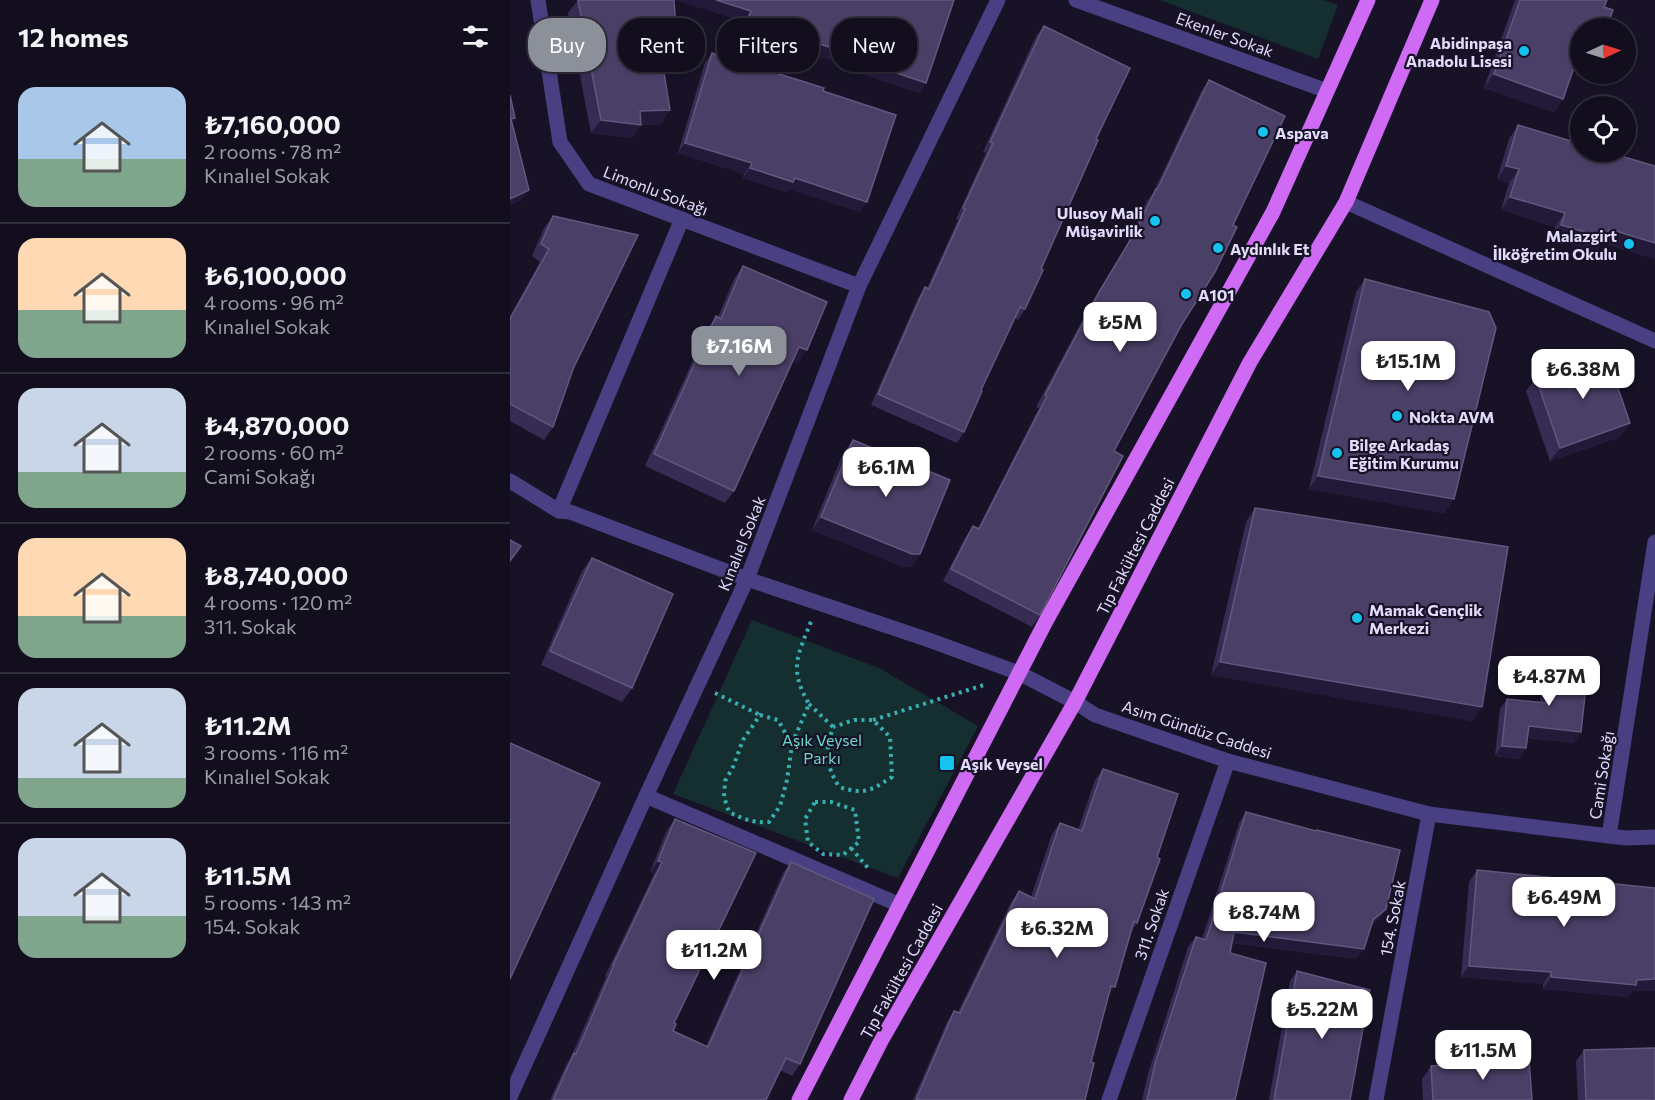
<!DOCTYPE html>
<html lang="en">
<head>
<meta charset="utf-8">
<style>
	:root { --surface:#120e1d; --page:#1f1c2a; --text:#f1f3f6; --muted:#9c9ca4; --line:#312e3b; --accent:#8c9099 }
	body { margin:0; font-family:Commissioner,sans-serif; background:var(--page); color:var(--text); height:100vh; display:flex; flex-direction:column; font-size:22px; white-space:nowrap }
	* { box-sizing:border-box; margin:0 }
	p { font-size:20px; color:var(--muted) }
	.icon { flex:none; width:33px; height:33px; fill:none; stroke:currentColor; stroke-width:2; stroke-linecap:round; stroke-linejoin:round }
	.map { position:relative; flex:1; overflow:hidden }
	.panel { display:flex; flex-direction:column; background:var(--surface); width:510px }
	.panel>* { flex:none }
	.banner { position:absolute; left:18px; top:18px; width:570px; height:54px; display:flex; gap:12px }
	.needle { width:39px; rotate:86deg }
	.buttons { position:absolute; left:1060px; top:18px; display:grid; gap:12px }
	.buttons a { display:grid; place-items:center; width:66px; height:66px; border-radius:50%; background:var(--surface); box-shadow:0 2px 4px #0004,0 0 0 2px var(--line); font-size:30px }
	.price { position:absolute; translate:-50% -51px; padding:0 14px; border-radius:12px; background:#fff; color:#222; font-size:20px; line-height:39px; filter:drop-shadow(0 2px 3px #0008) }
	.price::after { content:''; position:absolute; left:50%; top:36px; width:18px; height:14px; margin-left:-9px; background:inherit; clip-path:polygon(0 0,100% 0,50% 100%) }
	.price.active { background:var(--accent); color:#fff }
	ul { padding:0; list-style:none }
	li { display:flex; align-items:center; gap:18px; height:150px; padding:0 18px }
	li+li { border-top:2px solid var(--line) }
	li span { display:grid; place-items:center; flex:none; width:168px; height:120px; border-radius:18px; color:#555 }
	li>.icon { margin-inline-start:auto }
	span .icon { width:72px; height:72px; fill:#fffc; stroke-width:1 }
	li b { font-size:26px }
	h2 { display:flex; justify-content:space-between; align-items:center; height:72px; padding:0 18px; font-size:26px }
	.tag { padding:0 21px; border-radius:24px; background:var(--surface); box-shadow:0 2px 4px #0004,0 0 0 2px var(--line); font-size:21px; line-height:54px }
	.tag.active { background:var(--accent); color:#fff }
	main { display:flex; flex:1; min-height:0 }
	.map>svg:first-child { display:block }
	.green { fill:#152f31 }
	.lines { fill:none; stroke-linecap:round; stroke-linejoin:round }
	.path { stroke:#39aeb2; stroke-width:4; stroke-dasharray:3 4.5; stroke-linecap:butt }
	.minor { stroke:#494083; stroke-width:15 }
	.major { stroke:#ce6af4; stroke-width:15 }
	.wall { fill:#382c54 }
	.shaded-wall { fill:#231a3a }
	.building { fill:#4a3f66; stroke:#62577d; stroke-width:1.5 }
	.poi-dot { fill:#15c4ee; stroke:#181227; stroke-width:2 }
	.labels { text-anchor:middle; dominant-baseline:central; stroke-width:4.5; stroke-linejoin:round; paint-order:stroke }
	.street-label { font-size:16px; fill:#e2dbfc; stroke:#181227 }
	.poi-label { font-size:16px; font-weight:bold; fill:#e2dbfc; stroke:#181227; text-anchor:start }
	.park-label { font-size:16px; fill:#6bd8c8; stroke:#181227 }
</style>
</head>
<body>
<main>
<section class="panel">
<h2>12 homes<svg class="icon" aria-label="filters" viewBox="0 0 24 24"><path d="M4 7h16M4 17h16"/><circle cx="9" cy="7" r="2"/><circle cx="15" cy="17" r="2"/></svg></h2>
<ul>
<li><span style="background:linear-gradient(#a9c7e8 60%,#7fa58c 0)"><svg class="icon" aria-label="home" viewBox="0 0 24 24"><path d="M3 11l9-7 9 7M6 9v11h12V9"/></svg></span><div><b>₺7,160,000</b><p>2 rooms · 78 m²</p><p>Kınalıel Sokak</p></div></li>
<li><span style="background:linear-gradient(#ffd9b3 60%,#7fa58c 0)"><svg class="icon" aria-label="home" viewBox="0 0 24 24"><path d="M3 11l9-7 9 7M6 9v11h12V9"/></svg></span><div><b>₺6,100,000</b><p>4 rooms · 96 m²</p><p>Kınalıel Sokak</p></div></li>
<li><span style="background:linear-gradient(#c9d6e8 70%,#7fa58c 0)"><svg class="icon" aria-label="home" viewBox="0 0 24 24"><path d="M3 11l9-7 9 7M6 9v11h12V9"/></svg></span><div><b>₺4,870,000</b><p>2 rooms · 60 m²</p><p>Cami Sokağı</p></div></li>
<li><span style="background:linear-gradient(#ffd9b3 65%,#7fa58c 0)"><svg class="icon" aria-label="home" viewBox="0 0 24 24"><path d="M3 11l9-7 9 7M6 9v11h12V9"/></svg></span><div><b>₺8,740,000</b><p>4 rooms · 120 m²</p><p>311. Sokak</p></div></li>
<li><span style="background:linear-gradient(#c9d6e8 75%,#7fa58c 0)"><svg class="icon" aria-label="home" viewBox="0 0 24 24"><path d="M3 11l9-7 9 7M6 9v11h12V9"/></svg></span><div><b>₺11.2M</b><p>3 rooms · 116 m²</p><p>Kınalıel Sokak</p></div></li>
<li><span style="background:linear-gradient(#c9d6e8 65%,#7fa58c 0)"><svg class="icon" aria-label="home" viewBox="0 0 24 24"><path d="M3 11l9-7 9 7M6 9v11h12V9"/></svg></span><div><b>₺11.5M</b><p>5 rooms · 143 m²</p><p>154. Sokak</p></div></li>
</ul>
</section>
<div class="map">
<svg width="1145" height="1100" viewBox="0 0 1145 1100">
	<rect width="100%" height="100%" fill="#181227"/>
	<!-- green -->
	<g class="green">
		<path d="M650,0H813L828,5L808,59Z"/>
		<path d="M242,620L369,668L468,726L388,878L163,794Z"/>
	</g>
	<g class="lines">
		<!-- path -->
		<g class="path">
			<path d="M205,693L250,715"/>
			<path d="M299,704L323,727"/>
			<path d="M250,715L268,720L282,745L277,780L270,806L259,822C243,823 233,819 219,812L214,797L215,781L223,767L233,740Z"/>
			<path d="M344,720H363L380,737L382,777C360,791 355,795 329,787C315,763 315,753 323,727Z"/>
			<path d="M363,720L477,684"/>
			<path d="M282,744L299,704C278,668 288,655 302,619"/>
			<path d="M305,802H321L345,810L349,842L333,855L313,854L298,842L295,819Z"/>
			<path d="M341,848L358,868"/>
		</g>
		<!-- minor -->
		<g class="minor">
			<path d="M28,0L50,142L79,184L349,286"/>
			<path d="M566,0L817,91"/>
			<path d="M836,202L1145,341"/>
			<path d="M0,481L49,511L60,512L237,579L416,639L509,673L565,702L585,715L718,761L919,814L1116,838L1145,837"/>
			<path d="M49,511L172,219"/>
			<path d="M136,796L390,905"/>
			<path d="M1099,836L1145,542"/>
			<path d="M0,1097L136,796L237,579L349,286L488,0"/>
			<path d="M599,1100L718,761"/>
			<path d="M866,1100L919,814"/>
		</g>
		<!-- major -->
		<g class="major">
			<path d="M289,1100L536,621L763,212L858,0"/>
			<path d="M341,1100L371,1041L565,702L740,362L836,202L922,0"/>
		</g>
	</g>
	<!-- wall -->
	<g class="wall">
		<path d="M68,0L158,73H154L160,110L151,124L131,125L122,138L81,133L58,13Z"/>
		<path d="M166,0H444L409,93L329,66L330,63L230,31L233,21Z"/>
		<path d="M1005,0H1097L1064,68L1053,99L1044,112L974,88Z"/>
		<path d="M534,26L586,139L531,269L515,309L508,320L504,318L471,390L454,432L447,443L361,405L408,298L415,287L417,288L448,220L446,219L476,153L473,152L526,36Z"/>
		<path d="M202,53L313,91L350,212L279,189L276,192L233,178L234,174L168,153L195,63Z"/>
		<path d="M699,80L672,324L604,451L530,615L522,627L433,581L455,538L463,526L468,528L529,408L526,407L581,304L616,246L637,201L643,193L691,92Z"/>
		<path d="M1008,125L1145,166V259L1092,243L1086,252L1042,238L1045,227L991,210L999,183L987,179L999,139Z"/>
		<path d="M43,216L63,369L43,427L34,440L0,421V316L30,262L22,256L34,228Z"/>
		<path d="M233,266L288,363L282,361L224,491L215,503L135,466L197,329L206,316L208,317L224,279Z"/>
		<path d="M855,279L944,499L934,513L799,489L846,292Z"/>
		<path d="M1026,378L1110,437L1040,461L1016,391Z"/>
		<path d="M343,440L410,554L401,567H393L302,530L333,453Z"/>
		<path d="M745,508L962,721L701,675L736,522Z"/>
		<path d="M82,558L122,688L112,702L31,665L72,571Z"/>
		<path d="M1040,664L1064,743L1018,738L1016,748L1009,759L985,756L990,709L997,699L1030,702L1033,674Z"/>
		<path d="M593,769L647,857L627,923L621,931L598,997L581,1062L575,1100H403L437,1022L444,1011L448,1012L501,902L509,891L521,897L542,834L550,823L568,830L585,780Z"/>
		<path d="M736,812L806,831L807,830L876,909L869,919L861,926L846,959L722,943L720,953L725,1100H632L638,1074L678,947L686,937L692,939L729,823Z"/>
		<path d="M165,819L164,1023L163,1031L196,1046L273,873L281,862L290,1064L282,1076L270,1070L256,1100H40L56,1065L61,1057L96,977L95,976L144,874L140,872L157,830Z"/>
		<path d="M967,870L1122,991L1118,997L1033,989V984L951,977L959,882Z"/>
		<path d="M787,971L840,1100H759L780,981Z"/>
		<path d="M1074,1050L1145,1100H1068L1066,1061Z"/>
		<path d="M921,1066L1022,1100H913L912,1079Z"/>
	</g>
	<!-- shaded-wall -->
	<g class="shaded-wall">
		<path d="M165,0H206L241,11L233,21Z"/>
		<path d="M237,21L338,53L330,63L230,31Z"/>
		<path d="M1069,53H1071V70L1060,66Z"/>
		<path d="M337,56L416,83L409,93L329,66Z"/>
		<path d="M152,60H168L158,73L143,74Z"/>
		<path d="M984,74L1053,99L1044,112L974,88Z"/>
		<path d="M160,110L151,124L131,125L122,138L81,133L91,120L130,111Z"/>
		<path d="M175,143L242,163L234,174L168,153Z"/>
		<path d="M996,166L1009,169L999,183L987,179Z"/>
		<path d="M240,168L285,178L357,202L350,212L279,189L276,192L233,178Z"/>
		<path d="M19,190L12,200L0,206V199Z"/>
		<path d="M1000,197L1055,213L1045,227L991,210Z"/>
		<path d="M1051,225L1099,229L1145,243V259L1092,243L1086,252L1042,238Z"/>
		<path d="M289,347L297,350L288,363L280,360Z"/>
		<path d="M1120,423L1110,437L1040,461L1050,448Z"/>
		<path d="M808,476L944,499L934,513L799,489Z"/>
		<path d="M311,517L410,554L401,567H393L302,530Z"/>
		<path d="M710,662L972,707L962,721L701,675Z"/>
		<path d="M1019,726L1071,732L1064,743L1012,737Z"/>
		<path d="M992,746L1016,748L1009,759L985,756Z"/>
		<path d="M148,861L152,862L144,874L140,872Z"/>
		<path d="M876,909L869,919L856,930L863,920Z"/>
		<path d="M724,932L854,949L846,959L717,942Z"/>
		<path d="M959,966L1041,972L1033,984L951,977Z"/>
		<path d="M1041,977L1145,979V991H1122L1118,997L1033,989Z"/>
		<path d="M601,986L605,987L597,998Z"/>
	</g>
	<!-- building -->
	<g class="building">
		<path d="M68,0H164L168,60H152L160,110L130,111L131,125L91,120Z"/>
		<path d="M206,0H444L416,83L337,56L338,53L237,21L241,11Z"/>
		<path d="M1010,0H1097L1094,7L1103,10L1096,28H1071V53H1069L1053,99L984,74Z"/>
		<path d="M534,26L620,68L586,139L588,140L531,269L533,270L515,309L510,307L471,390L472,391L454,432L368,394L415,287L419,289L455,209L453,208L483,143L480,142Z"/>
		<path d="M202,53L314,88L313,91L386,115L357,202L285,178L283,182L240,168L242,163L175,143Z"/>
		<path d="M699,80L775,116L723,225L727,227L705,272L672,324L604,451L613,456L530,615L441,569L463,526L469,529L537,396L535,395L589,292L624,234L646,189L647,190Z"/>
		<path d="M0,95L5,118L1,119L19,190L0,199Z"/>
		<path d="M1008,125L1071,144V152H1097L1145,166V243L1099,229L1096,238L1051,225L1055,213L1000,197L1009,169L996,166Z"/>
		<path d="M43,216L128,235L63,369L43,427L0,404V319L39,249L31,244Z"/>
		<path d="M233,266L317,302L297,350L289,347L224,491L144,454L206,316L211,319Z"/>
		<path d="M855,279L979,312L986,328L944,499L808,476Z"/>
		<path d="M1096,353L1120,423L1050,448L1026,378Z"/>
		<path d="M343,440L440,480L410,554H402L311,517Z"/>
		<path d="M745,508L998,547L972,707L710,662Z"/>
		<path d="M0,540L11,546L0,561Z"/>
		<path d="M82,558L163,594L122,688L40,651Z"/>
		<path d="M1040,664L1078,668L1071,732L1019,726L1016,748L992,746L997,699L1036,703Z"/>
		<path d="M0,743L90,783L0,979Z"/>
		<path d="M593,769L668,794L647,857L650,859L627,923L624,921L605,987L601,986L581,1062L584,1063L575,1100H406L444,1011L450,1013L509,891L525,899L550,823L572,831Z"/>
		<path d="M736,812L806,831L807,830L890,850L876,909L863,920L854,949L724,932L720,953L756,963L725,1100H637L645,1064L686,937L696,940Z"/>
		<path d="M165,819L246,853L164,1023L166,1024L163,1031L198,1047L281,862L364,899L290,1064L276,1058L256,1100H43L64,1053L66,1054L104,965H103L152,862L148,861Z"/>
		<path d="M967,870L1145,888V979L1127,980L1126,985L1041,977V972L959,966Z"/>
		<path d="M787,971L860,990L840,1100H764Z"/>
		<path d="M1145,1048V1100H1076L1074,1050Z"/>
		<path d="M1019,1059L1022,1100H923L921,1066Z"/>
	</g>
	<!-- markers -->
	<g class="poi-dot">
		<circle cx="1014" cy="51" r="6"/>
		<circle cx="753" cy="132" r="6"/>
		<circle cx="645" cy="221" r="6"/>
		<circle cx="1119" cy="244" r="6"/>
		<circle cx="708" cy="248" r="6"/>
		<circle cx="676" cy="294" r="6"/>
		<circle cx="887" cy="416" r="6"/>
		<circle cx="827" cy="453" r="6"/>
		<circle cx="847" cy="618" r="6"/>
		<rect x="429" y="755" width="16" height="16" rx="3"/>
	</g>
	<g class="labels">
		<!-- street labels -->
		<g class="street-label">
			<text transform="translate(715 34) rotate(20)">Ekenler Sokak</text>
			<text transform="translate(146 190) rotate(21)">Limonlu Sokağı</text>
			<text transform="translate(231 543) rotate(-68)">Kınalıel Sokak</text>
			<text transform="translate(625 546) rotate(-63)">Tıp Fakültesi Caddesi</text>
			<text transform="translate(687 729) rotate(18)">Asım Gündüz Caddesi</text>
			<text transform="translate(1091 775) rotate(-81)">Cami Sokağı</text>
			<text transform="translate(882 918) rotate(-79)">154. Sokak</text>
			<text transform="translate(641 924) rotate(-71)">311. Sokak</text>
			<text transform="translate(391 971) rotate(-61)">Tıp Fakültesi Caddesi</text>
		</g>
		<!-- poi labels -->
		<g class="poi-label">
			<text x="1002" y="42" text-anchor="end">Abidinpaşa<tspan x="1002" dy="18">Anadolu Lisesi</tspan></text>
			<text x="765" y="132">Aspava</text>
			<text x="633" y="212" text-anchor="end">Ulusoy Mali<tspan x="633" dy="18">Müşavirlik</tspan></text>
			<text x="1107" y="235" text-anchor="end">Malazgirt<tspan x="1107" dy="18">İlköğretim Okulu</tspan></text>
			<text x="720" y="248">Aydınlık Et</text>
			<text x="688" y="294">A101</text>
			<text x="899" y="416">Nokta AVM</text>
			<text x="839" y="444">Bilge Arkadaş<tspan x="839" dy="18">Eğitim Kurumu</tspan></text>
			<text x="859" y="609">Mamak Gençlik<tspan x="859" dy="18">Merkezi</tspan></text>
			<text x="450" y="763">Aşık Veysel</text>
		</g>
		<!-- park labels -->
		<g class="park-label">
			<text x="312" y="739">Aşık Veysel<tspan x="312" dy="18">Parkı</tspan></text>
		</g>
	</g>
</svg>
<div class="buttons">
<a><svg class="needle" viewBox="-14 -14 28 28"><path d="M0-13l5 13h-10z" fill="#e53935"/><path d="M0 13l5-13h-10z" fill="#9c9ca4"/></svg></a>
<a><svg class="icon" aria-label="locate" viewBox="0 0 24 24"><circle cx="12" cy="12" r="6"/><path d="M12 2v4M12 18v4M2 12h4M18 12h4"/></svg></a>
</div>
<b class="price" style="left:610px;top:353px">₺5M</b>
<b class="price active" style="left:229px;top:377px">₺7.16M</b>
<b class="price" style="left:898px;top:392px">₺15.1M</b>
<b class="price" style="left:1073px;top:400px">₺6.38M</b>
<b class="price" style="left:376px;top:498px">₺6.1M</b>
<b class="price" style="left:1039px;top:707px">₺4.87M</b>
<b class="price" style="left:1054px;top:928px">₺6.49M</b>
<b class="price" style="left:754px;top:943px">₺8.74M</b>
<b class="price" style="left:547px;top:959px">₺6.32M</b>
<b class="price" style="left:204px;top:981px">₺11.2M</b>
<b class="price" style="left:812px;top:1040px">₺5.22M</b>
<b class="price" style="left:973px;top:1081px">₺11.5M</b>
<div class="banner">
<a class="tag active">Buy</a>
<a class="tag">Rent</a>
<a class="tag">Filters</a>
<a class="tag">New</a>
</div>
</div>
</main>
</body>
</html>
